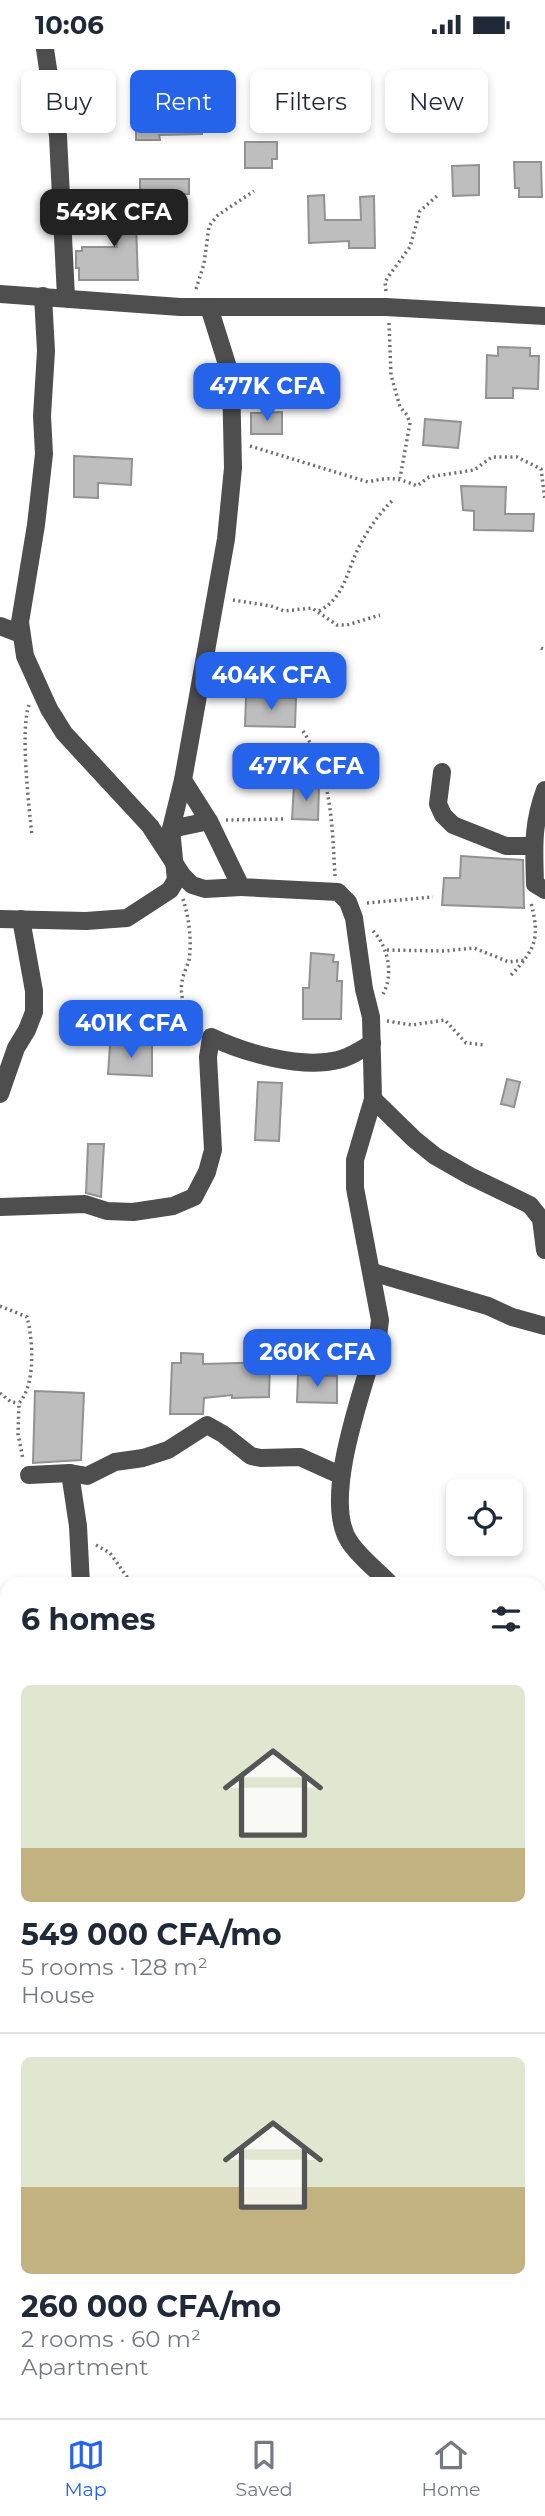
<!DOCTYPE html>
<html lang="en">
<head>
<meta charset="utf-8">
<style>
	:root { --surface:#fff; --page:#f6f6f7; --text:#1f2937; --muted:#747a83; --line:#e0e1e3; --accent:#2563eb }
	body { margin:0; font-family:Montserrat,sans-serif; background:var(--page); color:var(--text); height:100vh; display:flex; flex-direction:column; font-size:26px; white-space:nowrap }
	* { box-sizing:border-box; margin:0 }
	p { font-size:23px; color:var(--muted) }
	.icon { flex:none; width:38px; height:38px; fill:none; stroke:currentColor; stroke-width:2; stroke-linecap:round; stroke-linejoin:round }
	.map { position:relative; flex:1; overflow:hidden }
	.panel { position:absolute; left:0px; top:1528px; width:546px; height:842px; display:flex; flex-direction:column; background:var(--surface); border-radius:21px 21px 0 0; box-shadow:0 4px 10px #0003 }
	.panel>* { flex:none }
	.hud { position:absolute; left:21px; top:21px; width:504px; height:63px; display:flex; gap:14px }
	.buttons { position:absolute; left:446px; top:1430px; display:grid; gap:14px }
	.buttons a { display:grid; place-items:center; width:77px; height:77px; border-radius:10px; background:var(--surface); box-shadow:0 4px 10px #0003; font-size:35px }
	.price { position:absolute; translate:-50% -60px; padding:0 16px; border-radius:14px; background:var(--accent); color:#fff; font-size:23px; line-height:46px; filter:drop-shadow(0 2px 4px #0008) }
	.price::after { content:''; position:absolute; left:50%; top:42px; width:21px; height:16px; margin-left:-10px; background:inherit; clip-path:polygon(0 0,100% 0,50% 100%) }
	.price.selected { background:#222; color:#fff }
	ul { padding:0; list-style:none }
	li { display:grid; align-content:center; gap:14px; height:371px; padding:0 21px }
	li+li { border-top:2px solid var(--line) }
	li span { display:grid; place-items:center; height:217px; border-radius:10px; color:#555 }
	li>.icon { margin-inline-start:auto }
	span .icon { width:126px; height:126px; fill:#fffc; stroke-width:1 }
	li b { font-size:30px }
	h2 { display:flex; justify-content:space-between; align-items:center; height:84px; padding:0 21px; font-size:30px }
	.pill { padding:0 24px; border-radius:10px; background:var(--surface); box-shadow:0 4px 10px #0003; font-size:24px; line-height:63px }
	.pill.selected { background:var(--accent); color:#fff }
	.status { display:flex; justify-content:space-between; align-items:center; height:49px; padding:0 35px; background:var(--surface); direction:ltr }
	.status svg { height:19px; fill:currentColor }
	.tab-bar { display:flex; justify-content:space-around; align-items:center; height:98px; border-top:2px solid var(--line); background:var(--surface); font-size:19px; color:var(--muted) }
	.tab-bar a { display:grid; justify-items:center; gap:4px }
	.tab-bar .selected { color:var(--accent) }
	.map>svg:first-child { display:block }
	.building { fill:#bebebe; stroke:#929292; stroke-width:2 }
	.lines { fill:none; stroke-linecap:round; stroke-linejoin:round }
	.path { stroke:#707070; stroke-width:3.5; stroke-dasharray:2 3.5; stroke-linecap:butt }
	.minor { stroke:#4e4e4e; stroke-width:18 }
</style>
</head>
<body>
<div class="status"><b>10:06</b><svg viewBox="0 0 49 12"><path d="M0 12V9h3v3zM5 12V6h3v6zM10 12V3h3v9zM15 12V0h3v12zM26 1h20v11H26zM47 4h2v5h-2z"/></svg></div>
<div class="map">
<svg width="545" height="2369" viewBox="0 0 545 2369">
	<rect width="100%" height="100%" fill="#fff"/>
	<!-- building -->
	<g class="building">
		<path d="M202,63V85L159,86L160,91H136V65Z"/>
		<path d="M358,65V80L309,81L308,66Z"/>
		<path d="M245,93H277V110H272V119H245Z"/>
		<path d="M514,113H541L542,148H519V139H515Z"/>
		<path d="M479,116V146L453,147L452,117Z"/>
		<path d="M140,130H189V145L140,146Z"/>
		<path d="M114,146H135L138,231H79V219H76V202H82V198H117Z"/>
		<path d="M324,146L325,171H361L360,148L374,147L375,199H349V192L309,194L308,147Z"/>
		<path d="M498,298L530,299V307H539L538,340L513,339V349H486L487,306L498,307Z"/>
		<path d="M282,363V385H251V364Z"/>
		<path d="M425,370L461,373L458,399L423,396Z"/>
		<path d="M74,407L132,410L131,436L98,434V449L74,448Z"/>
		<path d="M461,437L506,438L505,465H534L533,482L474,481V462L463,461Z"/>
		<path d="M246,648L296,649L295,678L245,677Z"/>
		<path d="M294,736L319,737L318,771L292,770Z"/>
		<path d="M461,807L523,811L524,859L442,856L444,829H460Z"/>
		<path d="M311,904L334,906L333,913H338L337,932H342L341,970H303V939H309Z"/>
		<path d="M110,996H152V1027L108,1025Z"/>
		<path d="M507,1030L520,1033L514,1058L501,1055Z"/>
		<path d="M258,1033L282,1034L279,1092L255,1091Z"/>
		<path d="M88,1095H104L101,1148L86,1144Z"/>
		<path d="M181,1304L203,1305V1315L270,1313L269,1348L232,1349V1346L204,1349L203,1365H170L172,1314H181Z"/>
		<path d="M298,1326L337,1327V1354L297,1353Z"/>
		<path d="M35,1342L84,1344L81,1411L33,1414Z"/>
	</g>
	<g class="lines">
		<!-- path -->
		<g class="path">
			<path d="M196,240L204,215L209,177L218,166L254,142"/>
			<path d="M386,242L385,233L388,228L410,198L420,162L438,146"/>
			<path d="M389,274L391,326L400,358L407,366L410,374L400,429"/>
			<path d="M250,397L368,433C389,428 397,428 417,437L429,428L474,421L492,408H517L541,420L545,451"/>
			<path d="M233,551L271,557L284,562L312,559L337,576H347L380,566"/>
			<path d="M319,562C346,548 347,519 361,494C370,478 380,463 394,450"/>
			<path d="M541,599L545,601"/>
			<path d="M29,656C20,680 29,758 32,787"/>
			<path d="M303,682C332,726 332,776 335,827"/>
			<path d="M226,771L286,770"/>
			<path d="M183,850C189,869 192,891 189,911C187,918 183,925 182,933C179,947 187,970 198,979"/>
			<path d="M367,854L433,848"/>
			<path d="M373,882C388,897 394,926 383,945"/>
			<path d="M387,901L444,902L474,899L509,913L525,911"/>
			<path d="M511,926C536,900 540,888 531,854"/>
			<path d="M387,972L412,976L445,971L466,994L486,996"/>
			<path d="M0,1257L27,1268C33,1290 36,1336 19,1354L18,1385L23,1410"/>
			<path d="M0,1344L11,1353L19,1354"/>
			<path d="M96,1496L110,1504L132,1535"/>
			<path d="M0,1882L7,1879"/>
		</g>
		<!-- minor -->
		<g class="minor">
			<path d="M45,0L58,87L66,248"/>
			<path d="M0,245L180,258H386L545,267"/>
			<path d="M43,247L46,302L42,367L44,405L36,476L20,573L25,607L49,660L64,684L150,777L182,826L192,836L205,840L241,838"/>
			<path d="M209,258L231,328L233,419L226,490L183,731L209,772L241,838L338,843L348,853L354,869L364,940L371,968L373,1050L355,1111V1139L380,1271L378,1288C365,1335 321,1449 349,1492C359,1508 377,1521 390,1535"/>
			<path d="M0,577L21,585"/>
			<path d="M442,723L438,755L443,766L453,776L506,797H533"/>
			<path d="M545,741C532,776 534,799 535,835L545,841"/>
			<path d="M171,780L209,772"/>
			<path d="M0,870L86,872L127,869L170,841L176,831L171,780L183,731"/>
			<path d="M0,1045L16,999L27,981L34,963V942L21,870"/>
			<path d="M373,1050L414,1090L435,1107L470,1127L530,1156L541,1170L545,1201"/>
			<path d="M0,1158L85,1155L107,1162L133,1163L173,1157L194,1148L207,1123L213,1101L208,1008L211,988C245,1004 300,1020 338,1011C350,1008 361,1001 372,994"/>
			<path d="M372,1223L488,1257L512,1268L545,1277"/>
			<path d="M70,1424L78,1477L81,1535"/>
			<path d="M29,1426L70,1424L87,1427L115,1413L143,1409L168,1401L207,1376L223,1385L251,1407L261,1409L300,1408L340,1426"/>
			<path d="M539,1610L545,1617"/>
			<path d="M0,1653L7,1654"/>
			<path d="M539,1861L545,1863"/>
			<path d="M539,1928L544,1962L539,1976"/>
			<path d="M539,2308H545"/>
		</g>
	</g>
</svg>
<div class="buttons">
<a><svg class="icon" aria-label="locate" viewBox="0 0 24 24"><circle cx="12" cy="12" r="6"/><path d="M12 2v4M12 18v4M2 12h4M18 12h4"/></svg></a>
</div>
<b class="price selected" style="left:114px;top:200px">549K CFA</b>
<b class="price" style="left:267px;top:374px">477K CFA</b>
<b class="price" style="left:271px;top:663px">404K CFA</b>
<b class="price" style="left:306px;top:754px">477K CFA</b>
<b class="price" style="left:131px;top:1011px">401K CFA</b>
<b class="price" style="left:317px;top:1340px">260K CFA</b>
<div class="hud">
<a class="pill">Buy</a>
<a class="pill selected">Rent</a>
<a class="pill">Filters</a>
<a class="pill">New</a>
</div>
<section class="panel">
<h2>6 homes<svg class="icon" aria-label="filters" viewBox="0 0 24 24"><path d="M4 7h16M4 17h16"/><circle cx="9" cy="7" r="2"/><circle cx="15" cy="17" r="2"/></svg></h2>
<ul>
<li><span style="background:linear-gradient(#dfe7d0 75%,#c2b280 0)"><svg class="icon" aria-label="home" viewBox="0 0 24 24"><path d="M3 11l9-7 9 7M6 9v11h12V9"/></svg></span><div><b>549 000 CFA/mo</b><p>5 rooms · 128 m²</p><p>House</p></div></li>
<li><span style="background:linear-gradient(#dfe7d0 60%,#c2b280 0)"><svg class="icon" aria-label="home" viewBox="0 0 24 24"><path d="M3 11l9-7 9 7M6 9v11h12V9"/></svg></span><div><b>260 000 CFA/mo</b><p>2 rooms · 60 m²</p><p>Apartment</p></div></li>
</ul>
</section>
</div>
<nav class="tab-bar">
<a class="selected"><svg class="icon" aria-label="map" viewBox="0 0 24 24"><path d="M3 6l6-2 6 2 6-2v14l-6 2-6-2-6 2zM9 4v14M15 6v14"/></svg>Map</a>
<a><svg class="icon" aria-label="saved" viewBox="0 0 24 24"><path d="M7 4h10v16l-5-4-5 4z"/></svg>Saved</a>
<a><svg class="icon" aria-label="home" viewBox="0 0 24 24"><path d="M3 11l9-7 9 7M6 9v11h12V9"/></svg>Home</a>
</nav>
</body>
</html>
